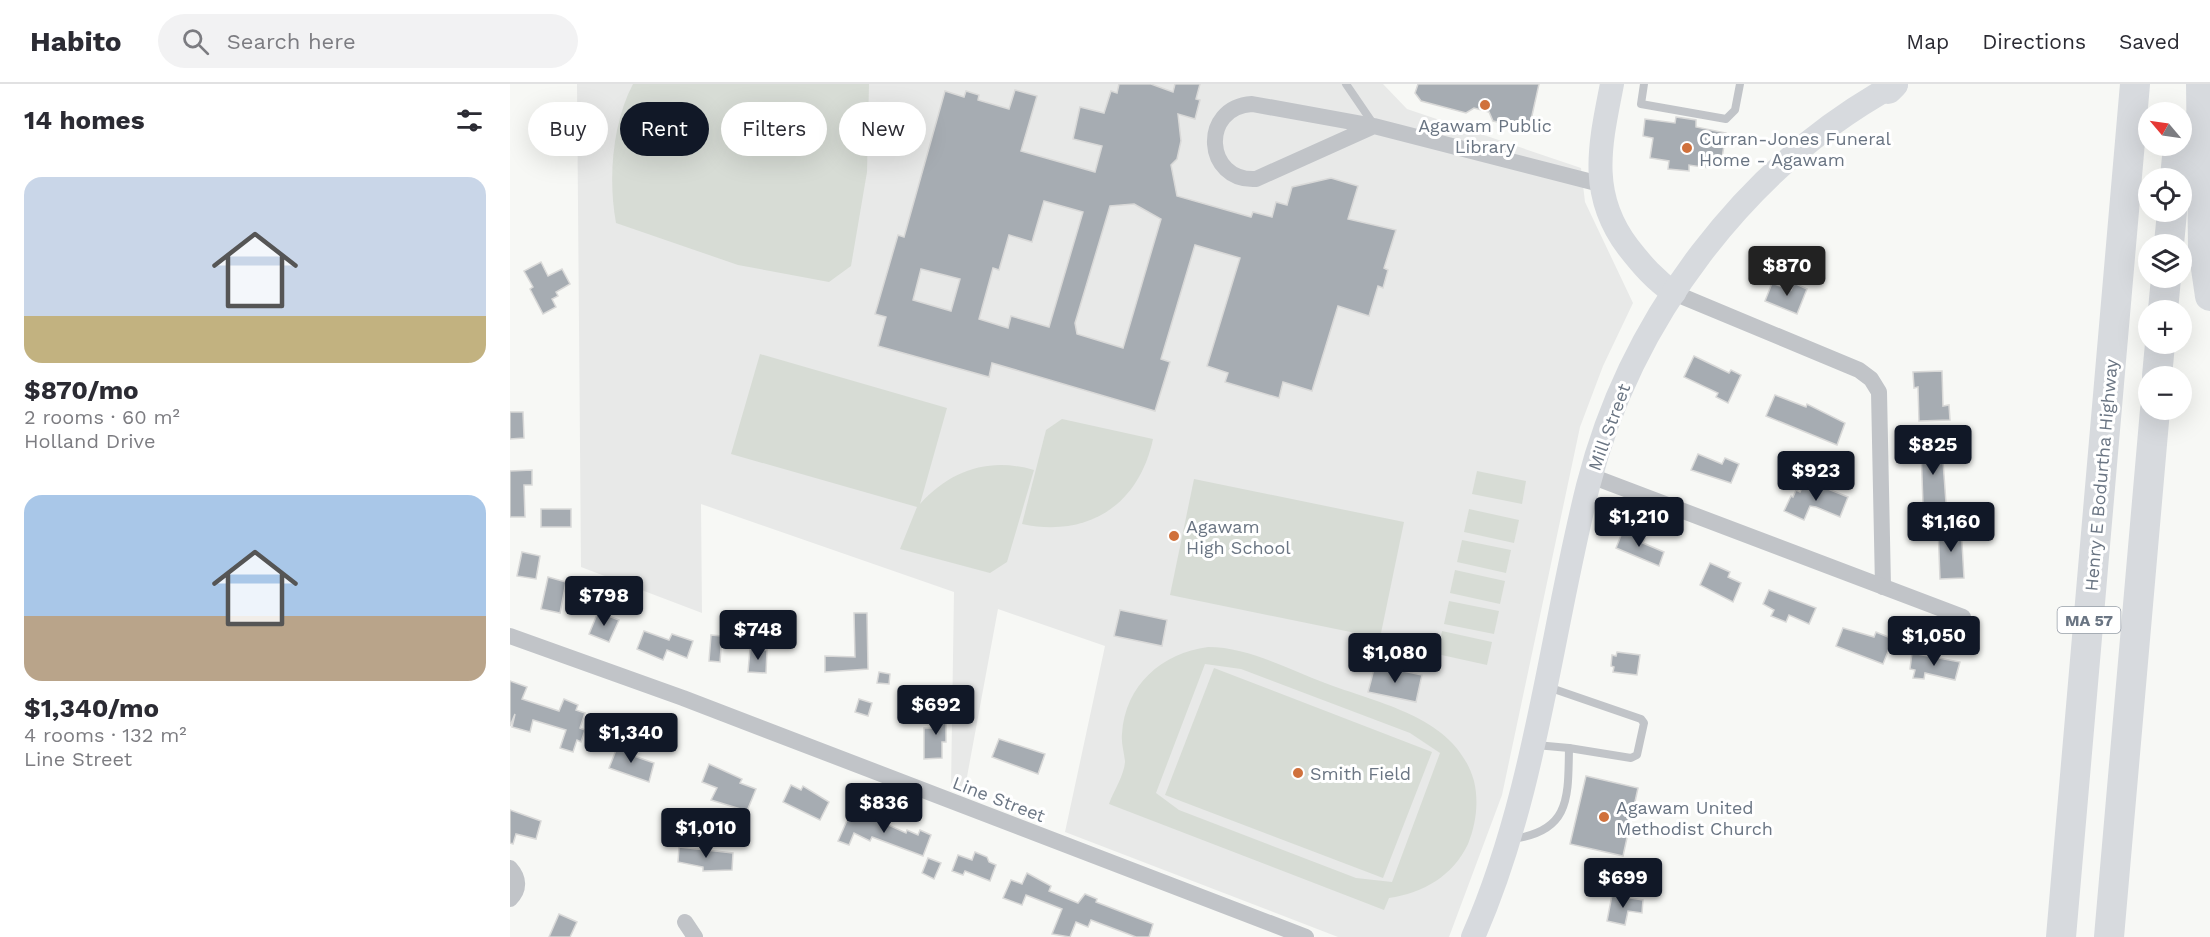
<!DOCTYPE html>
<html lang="en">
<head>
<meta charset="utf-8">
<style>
	:root { --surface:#fff; --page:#f2f2f3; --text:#2b2b33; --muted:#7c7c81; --line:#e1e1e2; --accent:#111827 }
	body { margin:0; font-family:"Work Sans",sans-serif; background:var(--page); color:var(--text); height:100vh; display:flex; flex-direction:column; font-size:22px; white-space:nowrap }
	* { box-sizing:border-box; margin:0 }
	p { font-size:20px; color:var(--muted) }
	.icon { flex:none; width:33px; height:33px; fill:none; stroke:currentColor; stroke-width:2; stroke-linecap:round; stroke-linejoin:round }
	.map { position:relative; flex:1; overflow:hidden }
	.sheet { display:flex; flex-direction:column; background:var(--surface); width:510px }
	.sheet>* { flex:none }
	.hud { position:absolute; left:18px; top:18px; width:570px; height:54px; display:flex; gap:12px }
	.needle { width:39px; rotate:299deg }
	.buttons { position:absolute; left:1628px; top:18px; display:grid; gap:12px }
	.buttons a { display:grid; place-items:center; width:54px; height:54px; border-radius:50%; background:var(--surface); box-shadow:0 6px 24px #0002; font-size:30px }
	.price { position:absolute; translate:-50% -51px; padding:0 14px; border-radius:6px; background:var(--accent); color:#fff; font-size:20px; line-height:39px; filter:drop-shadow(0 2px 3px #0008) }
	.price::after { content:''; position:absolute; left:50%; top:36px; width:18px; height:14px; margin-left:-9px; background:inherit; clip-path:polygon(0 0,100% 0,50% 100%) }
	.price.selected { background:#222; color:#fff }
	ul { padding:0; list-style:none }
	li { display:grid; align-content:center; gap:12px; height:318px; padding:0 24px }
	li span { display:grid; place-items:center; height:186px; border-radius:18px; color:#555 }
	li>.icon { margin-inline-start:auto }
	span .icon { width:108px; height:108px; fill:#fffc; stroke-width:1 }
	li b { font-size:26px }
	h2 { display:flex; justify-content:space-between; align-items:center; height:72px; padding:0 24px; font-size:26px }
	.tag { padding:0 21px; border-radius:27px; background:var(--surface); box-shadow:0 6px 24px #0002; font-size:21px; line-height:54px }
	.tag.selected { background:var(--accent); color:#fff }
	header { display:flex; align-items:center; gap:36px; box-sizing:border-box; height:84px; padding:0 30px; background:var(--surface); border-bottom:2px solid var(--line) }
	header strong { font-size:28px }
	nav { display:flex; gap:33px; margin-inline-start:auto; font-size:21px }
	.search { width:420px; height:54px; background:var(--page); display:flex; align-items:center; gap:15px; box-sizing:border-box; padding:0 21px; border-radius:33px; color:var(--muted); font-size:22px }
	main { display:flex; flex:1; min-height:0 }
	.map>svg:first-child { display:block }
	.built { fill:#e8e9e8 }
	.green { fill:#d7dcd5; fill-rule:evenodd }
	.building { fill:#a6acb2; stroke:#d9d9d8; stroke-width:1.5; fill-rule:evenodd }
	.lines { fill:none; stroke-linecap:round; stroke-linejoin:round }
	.lane { stroke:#c1c4c8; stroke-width:8 }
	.street { stroke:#c1c4c8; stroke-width:16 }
	.secondary { stroke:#d7dade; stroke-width:24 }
	.highway { stroke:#d7dade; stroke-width:30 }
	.poi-dot { fill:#d0713c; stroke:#fff; stroke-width:2 }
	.labels { text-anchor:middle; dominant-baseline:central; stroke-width:6; stroke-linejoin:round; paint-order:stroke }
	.shield { fill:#fff; stroke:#979ea8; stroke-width:1.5 }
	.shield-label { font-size:16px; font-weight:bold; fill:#6a7583 }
	.poi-label { font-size:18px; fill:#6a7583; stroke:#fff; text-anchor:start }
	.street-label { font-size:18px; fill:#6a7583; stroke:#fff }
</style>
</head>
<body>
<header>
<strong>Habito</strong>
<div class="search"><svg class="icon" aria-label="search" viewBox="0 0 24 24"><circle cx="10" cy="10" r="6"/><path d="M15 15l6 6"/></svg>Search here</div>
<nav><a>Map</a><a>Directions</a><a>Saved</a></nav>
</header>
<main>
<section class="sheet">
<h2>14 homes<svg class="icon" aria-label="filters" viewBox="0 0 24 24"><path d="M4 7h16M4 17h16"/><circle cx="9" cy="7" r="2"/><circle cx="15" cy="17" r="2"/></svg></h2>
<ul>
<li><span style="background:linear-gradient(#c9d6e8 75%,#c2b280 0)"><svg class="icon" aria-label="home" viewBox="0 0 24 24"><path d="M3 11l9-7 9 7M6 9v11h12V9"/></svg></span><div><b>$870/mo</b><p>2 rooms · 60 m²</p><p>Holland Drive</p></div></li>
<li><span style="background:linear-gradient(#a9c7e8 65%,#b9a48a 0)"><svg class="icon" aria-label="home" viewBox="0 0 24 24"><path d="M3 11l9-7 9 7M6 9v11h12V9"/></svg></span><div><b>$1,340/mo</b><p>4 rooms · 132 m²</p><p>Line Street</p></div></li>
</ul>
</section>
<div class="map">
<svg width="1700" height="853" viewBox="0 0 1700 853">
	<rect width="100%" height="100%" fill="#f7f8f5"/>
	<!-- built -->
	<path class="built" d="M67,0H873L897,25L1071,84L1075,118L1123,219L1093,282L1070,343L992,711L939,853H828L555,748L595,562L488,525L454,709L441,704L444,508L191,420L192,529L71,483Z"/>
	<!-- green -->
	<g class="green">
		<path d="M123,0H359L357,88L341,182L319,198L228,181L106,139C98,95 102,40 123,0Z"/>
		<path d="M250,270L437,324L410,420C441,386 479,373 524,386L497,478L480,489L390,465L407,423L221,370Z"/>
		<path d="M552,335L643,355C629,421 578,454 512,440L536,346Z"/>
		<path d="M967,387L1016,397L1012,420L962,410Z"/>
		<path d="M684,395L894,438L870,554L660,511Z"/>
		<path d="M959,425L1009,436L1004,459L954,448Z"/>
		<path d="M952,456L1001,466L996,489L947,478Z"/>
		<path d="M945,486L995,497L990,520L940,509Z"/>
		<path d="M939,517L989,527L984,550L934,540Z"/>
		<path d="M932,547L982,558L977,581L927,570Z"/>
		<path d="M698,563C738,563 778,585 815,599C870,620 946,633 964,697C969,718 966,740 958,760C943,792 913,809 879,814L874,826L599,720C603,708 615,690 615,677C614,668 611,659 612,650C615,601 652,569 698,563ZM695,580L731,585L900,649L930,669L882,798L846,794L669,726L646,709Z"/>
		<path d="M704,584L922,668L873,794L655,711Z"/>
	</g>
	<!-- building -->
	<g class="building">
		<path d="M609,0H641L663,8L665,0H690L686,15L690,16L685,35L668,30L671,57L667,75L661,81L667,112L741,133L743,128L762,133L766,118L777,121L782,103L821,94L848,102L838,135L886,146L874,184L878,186L873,204L868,202L859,232L828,222L802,307L773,298L769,314L715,298L718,289L697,282L730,174L685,161L651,275L660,278L645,327L482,279L479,293L368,262L376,233L365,230L388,151L394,153L435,7L454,13L456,7L469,11L468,16L499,25L505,6L527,12L511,67L585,88L592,62L563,55L570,23L594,29L601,7L607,9ZM534,117L573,128L539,243L501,232L498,244L469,235L483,184L489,186L499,151L522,158ZM624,120L651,135L613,264L567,250L565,239L600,122ZM411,185L450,195L441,227L403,216Z"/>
		<path d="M908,0H1029L1019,45L983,37L979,28L964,24L956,29L911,17L905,9Z"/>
		<path d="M1166,33L1186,36V43L1216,49L1211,80L1200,79L1199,84L1179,81V87L1158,85L1159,77L1140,74L1143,54L1133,52L1135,35L1165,39Z"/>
		<path d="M31,178L38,192L52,185L60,200L46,208L48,212L42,215L46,223L33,230L20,205L23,203L14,187Z"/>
		<path d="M1262,199L1281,206L1284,199L1297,205L1287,230L1255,217Z"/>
		<path d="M1184,272L1219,289L1221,286L1231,291L1218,319L1206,313L1208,309L1174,293Z"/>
		<path d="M1432,287L1433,322L1439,321L1440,336L1409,337L1408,303L1404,304L1403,288Z"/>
		<path d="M1265,311L1296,323L1297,320L1335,339L1327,361L1256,332Z"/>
		<path d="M0,328H13L14,354L0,355Z"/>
		<path d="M1432,363L1436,419L1413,421L1411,364Z"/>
		<path d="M1188,370L1212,380L1215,374L1229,380L1221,399L1181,386Z"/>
		<path d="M22,386V401H14L15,433H0V387Z"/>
		<path d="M1294,399L1311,406L1313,403L1338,413L1330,433L1306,423L1300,422L1294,436L1274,427L1281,412L1283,413L1286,406L1290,408Z"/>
		<rect x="31" y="425" width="30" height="18"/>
		<path d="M1451,442L1454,494L1430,495L1428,443Z"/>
		<path d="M1113,446L1135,455L1133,459L1154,468L1149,482L1106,464Z"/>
		<path d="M12,468L30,472L26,495L7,492Z"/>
		<path d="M1200,479L1220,488L1218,493L1231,499L1223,518L1190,501Z"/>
		<path d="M38,493L56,498L50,529L31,525Z"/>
		<path d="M1259,506L1306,524L1299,540L1279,531L1276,538L1261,532L1264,526L1253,520Z"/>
		<path d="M610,526L657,536L652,562L604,552Z"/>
		<path d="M88,528L109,536L99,558L79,550Z"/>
		<path d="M344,529H357L358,585L315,588V572L345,573Z"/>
		<path d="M1333,544L1364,553L1366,548L1383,555L1373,580L1326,562Z"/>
		<path d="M134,547L159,556L162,550L183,557L177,574L157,566L153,576L127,565Z"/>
		<path d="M201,551L212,552L210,578L199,577Z"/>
		<path d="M240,565L257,566L256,589L238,588Z"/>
		<path d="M1107,568L1130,571L1127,591L1103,588L1104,583L1101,582L1102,571L1106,572Z"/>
		<path d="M1402,569L1450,578L1445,596L1415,589L1414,595L1403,594L1405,586L1400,585Z"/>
		<path d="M865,581L912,591L906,618L858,608Z"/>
		<path d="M369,588L380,590L379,600L367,599Z"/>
		<path d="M0,597L17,603L12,615L49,627L54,615L68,621L66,626L75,629L70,644L75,646L71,658L67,656L63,668L50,664L56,646L23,636L20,648L2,643L5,630L0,642Z"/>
		<path d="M349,615L362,619L358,632L345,628Z"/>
		<path d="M424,624H436V658H432V674L414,675V644H425Z"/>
		<path d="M489,655L535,670L528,690L482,673Z"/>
		<path d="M108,661L122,666L121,671L144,679L139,698L99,684Z"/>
		<path d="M199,680L232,695L230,699L246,705L237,727L201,716L207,704L192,698Z"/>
		<path d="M1076,692L1128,704L1113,772L1060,760Z"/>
		<path d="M281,701L291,706L293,702L319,718L310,736L273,718Z"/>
		<path d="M0,726L31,737L26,755L6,750L3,760L0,759Z"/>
		<path d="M354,726L367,731L365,735L396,749L397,746L408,751L410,746L421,751L413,772L362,753L360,757L344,749L339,761L328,757L339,732L349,737Z"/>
		<path d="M169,763L223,769L222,786L193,787V783L168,778Z"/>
		<path d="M465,768L477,773L479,778L486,781L480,797L455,787L453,791L442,787L448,771L462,776Z"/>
		<path d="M418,774L431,779L424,795L412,789Z"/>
		<path d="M517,789L541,802L539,807L568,819L575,810L587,815L586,818L643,840L639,853H626L581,836L578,843L566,838L560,853L542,850L552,825L516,811L512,821L493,814L501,796L512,800Z"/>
		<path d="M1102,811L1133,816L1132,829L1118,827L1115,841L1097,837Z"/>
		<path d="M49,830L67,838L60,853H39Z"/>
	</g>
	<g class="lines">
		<!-- lane -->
		<g class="lane">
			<path d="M836,0L864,41"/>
			<path d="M1134,0L1131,20L1216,35L1225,26L1230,0"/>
			<path d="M1026,661L1059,664"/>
			<path d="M1001,755C1061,748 1058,713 1059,664L1121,674L1127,671L1134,639L1131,635L1038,603"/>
		</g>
		<!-- street -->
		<g class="street">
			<path d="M864,42L746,95C694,98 690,23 742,20L864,42L1090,100"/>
			<path d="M1164,209L1349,286L1361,295L1369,308L1373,503"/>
			<path d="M1081,392L1453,533"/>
			<path d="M0,552L173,614L796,853"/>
			<path d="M0,784C9,794 10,805 0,815"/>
			<path d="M175,838L185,853"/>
		</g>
		<!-- secondary -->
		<g class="secondary">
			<path d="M1102,0C1090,61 1078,110 1118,163C1132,181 1145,196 1164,209"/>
			<path d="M963,853C1026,710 1040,553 1078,402C1120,236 1235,82 1386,0"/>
		</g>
		<!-- highway -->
		<g class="highway">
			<path d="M1691,0L1693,164L1700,212"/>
			<path d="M1378,5L1383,0"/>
			<path d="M1665,94L1668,62"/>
			<path d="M1659,160L1662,128"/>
			<path d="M1653,226L1656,194"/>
			<path d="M1647,292L1650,260"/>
			<path d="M1551,853L1625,0"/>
			<path d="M1599,853L1645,326"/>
		</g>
	</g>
	<!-- markers -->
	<g class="poi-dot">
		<circle cx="975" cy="21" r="6"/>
		<circle cx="1177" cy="64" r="6"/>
		<circle cx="664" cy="452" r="6"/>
		<circle cx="788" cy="689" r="6"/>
		<circle cx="1094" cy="733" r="6"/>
	</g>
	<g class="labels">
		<!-- shield labels -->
		<rect class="shield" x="1547.5" y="523" width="63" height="26" rx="4.5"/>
		<g class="shield-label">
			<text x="1579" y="536">MA 57</text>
		</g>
		<!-- poi labels -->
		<g class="poi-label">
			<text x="975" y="41" text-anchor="middle">Agawam Public<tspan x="975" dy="21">Library</tspan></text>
			<text x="1189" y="54">Curran-Jones Funeral<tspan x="1189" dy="21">Home - Agawam</tspan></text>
			<text x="676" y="442">Agawam<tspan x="676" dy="21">High School</tspan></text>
			<text x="800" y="689">Smith Field</text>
			<text x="1106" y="723">Agawam United<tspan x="1106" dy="21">Methodist Church</tspan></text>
		</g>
		<!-- street labels -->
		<g class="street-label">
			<text transform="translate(1099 343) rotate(-70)">Mill Street</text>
			<text transform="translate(1591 391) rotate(-85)">Henry E Bodurtha Highway</text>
			<text transform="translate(489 715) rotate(21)">Line Street</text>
		</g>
	</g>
</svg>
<div class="buttons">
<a><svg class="needle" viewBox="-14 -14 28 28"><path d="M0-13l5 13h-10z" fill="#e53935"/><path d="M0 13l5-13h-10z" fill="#7c7c81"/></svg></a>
<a><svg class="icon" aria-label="locate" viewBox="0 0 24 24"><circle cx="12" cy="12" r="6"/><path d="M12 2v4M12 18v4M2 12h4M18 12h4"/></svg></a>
<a><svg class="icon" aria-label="layers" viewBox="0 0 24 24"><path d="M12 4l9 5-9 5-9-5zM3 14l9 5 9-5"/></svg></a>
<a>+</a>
<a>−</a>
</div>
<b class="price selected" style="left:1277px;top:213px">$870</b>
<b class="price" style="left:1423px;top:392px">$825</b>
<b class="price" style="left:1306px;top:418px">$923</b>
<b class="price" style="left:1129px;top:464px">$1,210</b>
<b class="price" style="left:1441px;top:469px">$1,160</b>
<b class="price" style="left:94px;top:543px">$798</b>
<b class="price" style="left:248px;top:577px">$748</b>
<b class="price" style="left:1424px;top:583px">$1,050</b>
<b class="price" style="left:885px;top:600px">$1,080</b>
<b class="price" style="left:426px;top:652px">$692</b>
<b class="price" style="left:121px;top:680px">$1,340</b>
<b class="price" style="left:374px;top:750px">$836</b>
<b class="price" style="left:196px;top:775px">$1,010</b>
<b class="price" style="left:1113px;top:825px">$699</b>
<div class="hud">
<a class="tag">Buy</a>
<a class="tag selected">Rent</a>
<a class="tag">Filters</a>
<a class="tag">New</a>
</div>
</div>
</main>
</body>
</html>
